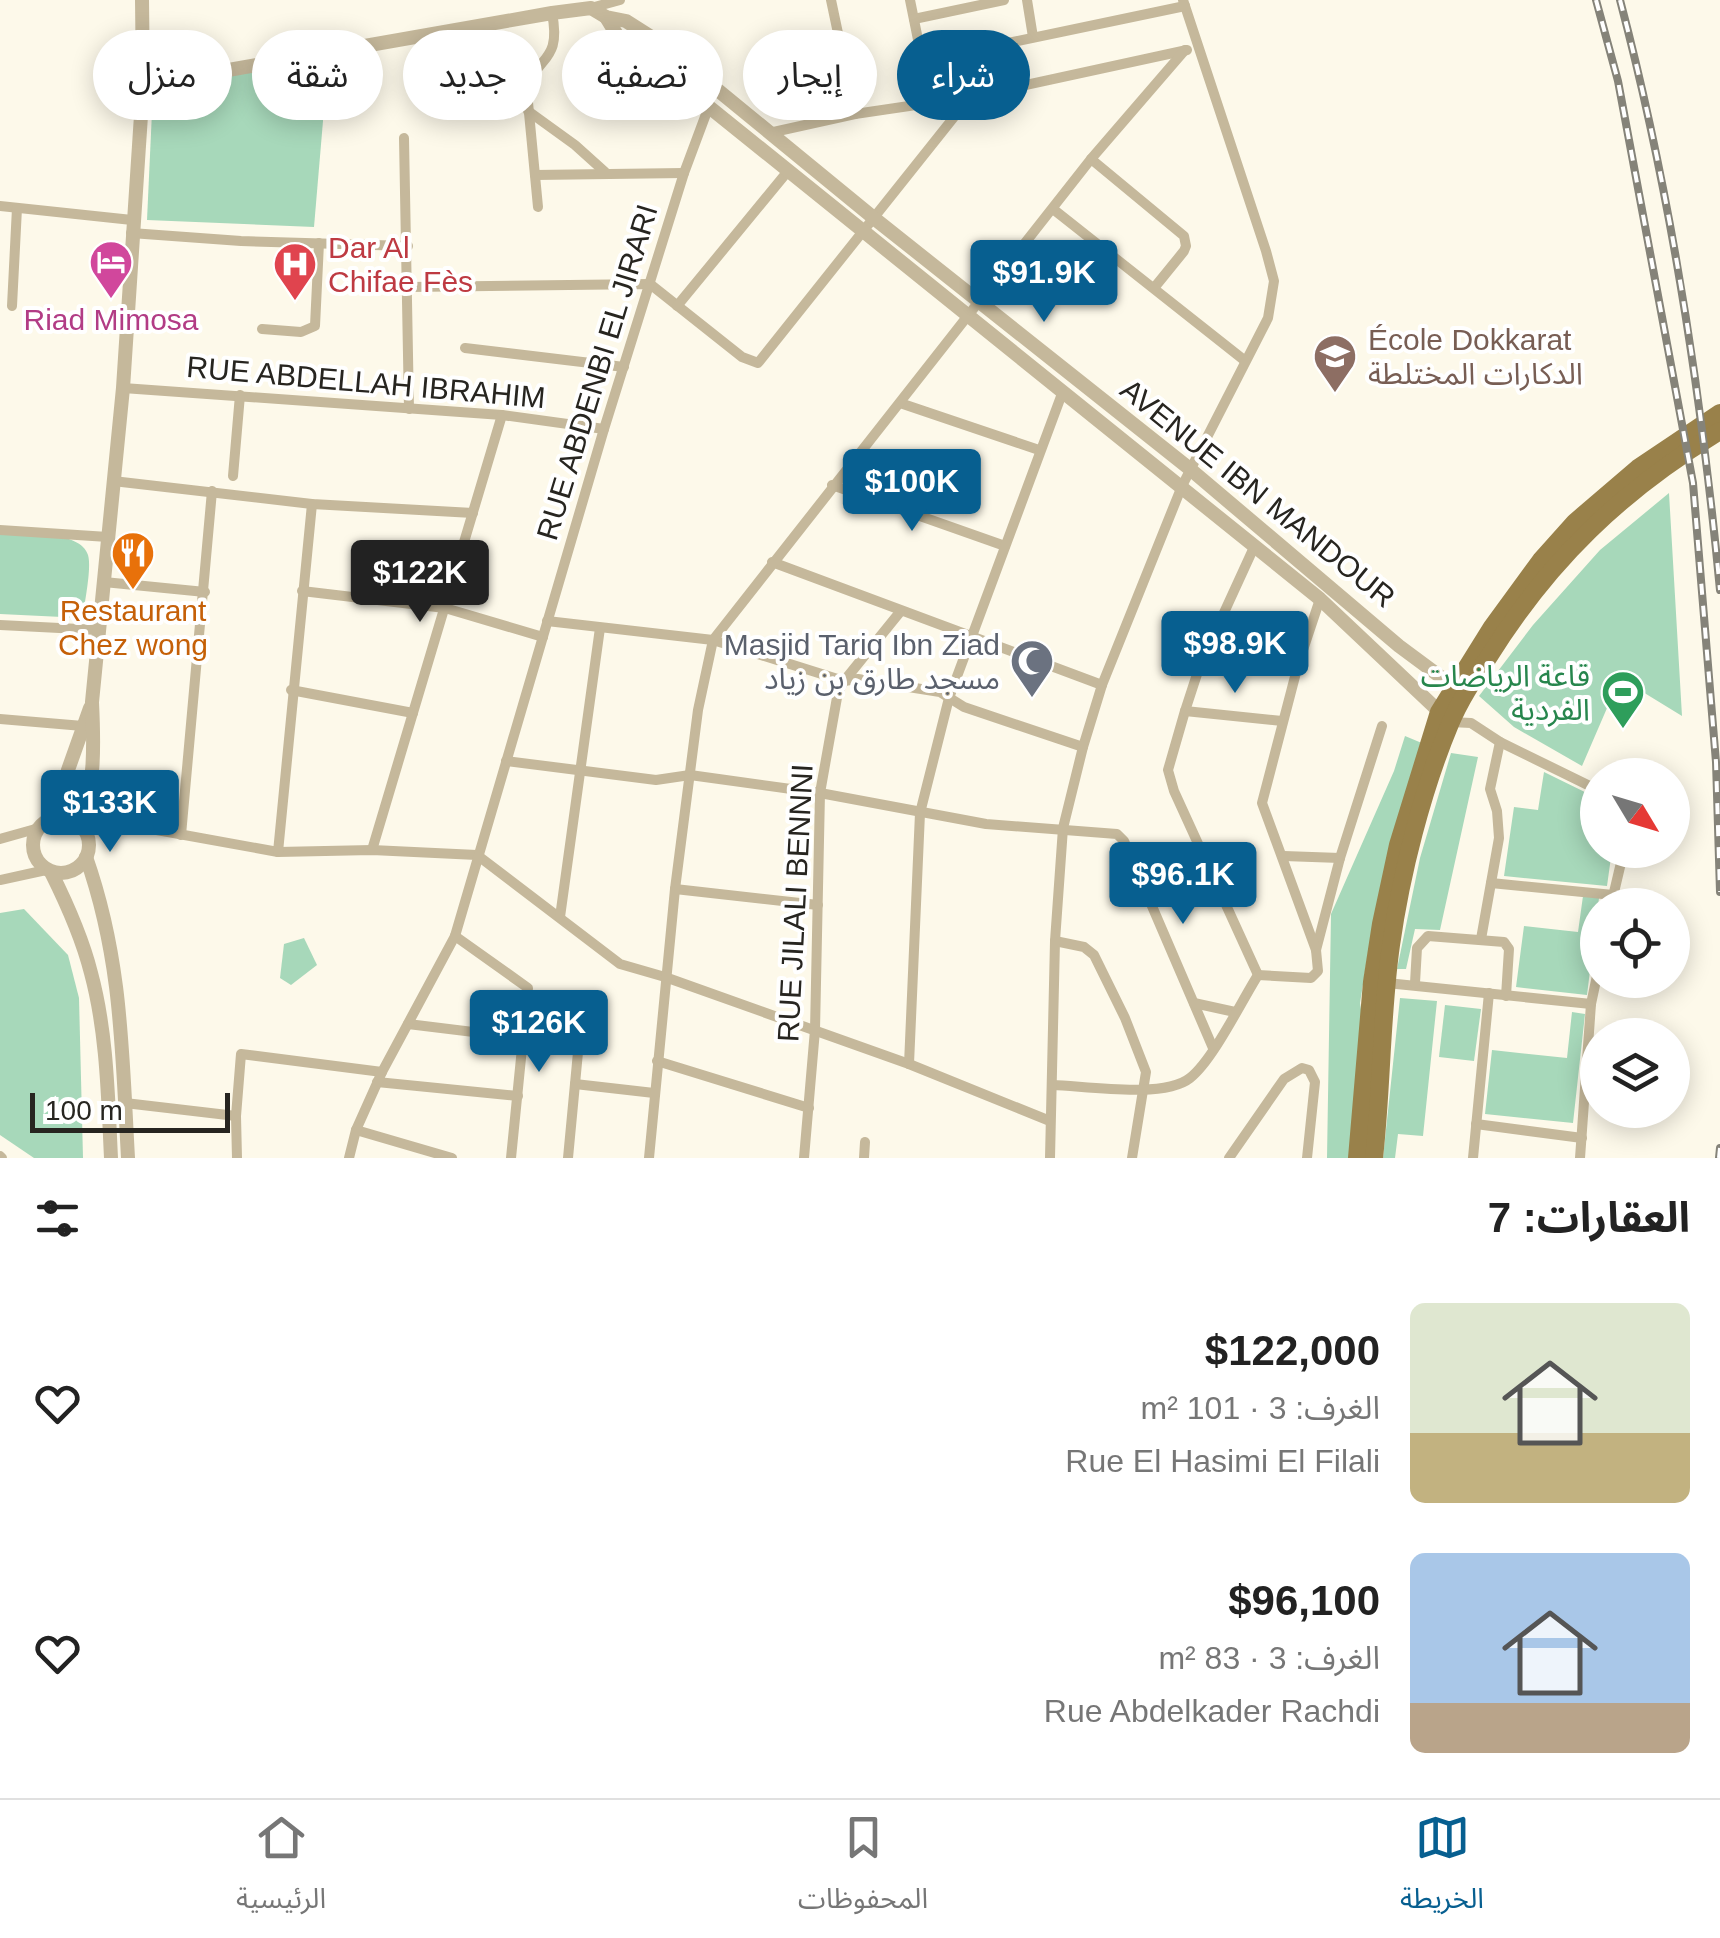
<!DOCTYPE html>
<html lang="ar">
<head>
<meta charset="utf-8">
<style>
	:root { --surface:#fff; --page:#f2f2f2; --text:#222; --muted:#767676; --line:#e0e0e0; --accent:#075f90 }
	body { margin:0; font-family:Arial,"Noto Sans Arabic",sans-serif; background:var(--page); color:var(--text); direction:rtl; height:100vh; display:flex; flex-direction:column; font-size:38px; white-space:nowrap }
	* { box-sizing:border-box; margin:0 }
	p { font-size:32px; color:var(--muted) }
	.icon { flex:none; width:55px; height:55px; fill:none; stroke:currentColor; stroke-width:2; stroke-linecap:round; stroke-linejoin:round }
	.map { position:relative; height:1158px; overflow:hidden; direction:ltr }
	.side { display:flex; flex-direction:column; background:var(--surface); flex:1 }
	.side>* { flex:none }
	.banner { position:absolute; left:30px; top:30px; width:1000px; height:90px; direction:rtl; display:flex; gap:20px }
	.needle { width:65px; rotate:128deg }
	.tools { position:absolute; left:1580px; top:758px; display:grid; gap:20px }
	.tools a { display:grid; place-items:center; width:110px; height:110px; border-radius:50%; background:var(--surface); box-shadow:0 5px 25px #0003; font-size:50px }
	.scale { position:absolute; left:30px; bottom:25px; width:200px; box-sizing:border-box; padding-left:10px; border:5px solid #272520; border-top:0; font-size:28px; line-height:35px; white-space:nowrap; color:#272520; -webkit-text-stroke:8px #fff; paint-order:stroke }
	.price { position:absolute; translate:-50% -85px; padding:0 22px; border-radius:10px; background:var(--accent); color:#fff; font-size:32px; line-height:65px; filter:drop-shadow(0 2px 5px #0008) }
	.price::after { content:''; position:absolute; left:50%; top:60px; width:30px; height:22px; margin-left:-15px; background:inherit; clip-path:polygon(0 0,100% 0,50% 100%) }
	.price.active { background:#222; color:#fff }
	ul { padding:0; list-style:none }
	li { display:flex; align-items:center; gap:30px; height:250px; padding:0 30px }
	li span { display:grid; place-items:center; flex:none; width:280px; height:200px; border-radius:15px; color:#555 }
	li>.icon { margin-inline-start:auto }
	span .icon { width:120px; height:120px; fill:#fffc; stroke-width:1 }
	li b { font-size:42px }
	h2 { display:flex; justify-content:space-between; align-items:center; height:120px; padding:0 30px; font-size:42px }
	.tag { padding:0 35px; border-radius:45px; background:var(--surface); box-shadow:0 5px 25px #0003; font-size:35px; line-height:90px }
	.tag.active { background:var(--accent); color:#fff }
	.tabs { display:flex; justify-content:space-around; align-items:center; height:140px; border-top:2px solid var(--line); background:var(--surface); font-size:28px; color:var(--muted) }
	.tabs a { display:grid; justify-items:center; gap:5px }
	.tabs .active { color:var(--accent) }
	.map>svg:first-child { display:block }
	.green { fill:#a7d8ba }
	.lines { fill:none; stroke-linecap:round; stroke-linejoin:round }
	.minor { stroke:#c5b89b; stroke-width:10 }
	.tertiary { stroke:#c5b89b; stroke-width:14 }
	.primary { stroke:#99814a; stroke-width:18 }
	.rail-casing { stroke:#858379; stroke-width:8 }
	.rail { stroke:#fff; stroke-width:4; stroke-dasharray:11; stroke-linecap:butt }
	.labels { text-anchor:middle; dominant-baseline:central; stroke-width:8; stroke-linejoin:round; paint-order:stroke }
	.health-label { font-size:30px; fill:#be3a42; stroke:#fff; text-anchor:start }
	.hotel-label { font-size:30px; fill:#b23c85; stroke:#fff }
	.education-label { font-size:30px; fill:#785e54; stroke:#fff; text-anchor:start }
	.street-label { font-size:30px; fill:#272520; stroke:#fff }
	.food-label { font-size:30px; fill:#c56008; stroke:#fff }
	.worship-label { font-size:30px; fill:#5b616d; stroke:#fff; text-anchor:end }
	.leisure-label { font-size:30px; fill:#27864d; stroke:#fff; text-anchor:end }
</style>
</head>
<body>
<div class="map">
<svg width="1720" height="1158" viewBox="0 0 1720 1158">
	<rect width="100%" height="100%" fill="#fdf9ea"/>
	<!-- green -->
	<g class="green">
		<path d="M324,59L323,121L314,227L147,220L153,90Z"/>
		<path d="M1669,493L1682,716L1620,678L1582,766L1514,727L1479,696L1533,625L1600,550Z"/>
		<path d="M0,533C21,534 81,530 88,555C92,569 84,603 83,618L0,614Z"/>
		<path d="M1405,736L1429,746L1368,953L1360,1003L1366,1042L1354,1158H1327L1331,914L1394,771Z"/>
		<path d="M1451,753L1478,757L1440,930L1415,929L1406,969H1397L1420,858Z"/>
		<path d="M1544,772L1597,798L1598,850H1612L1607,886L1504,876L1514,807L1538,810Z"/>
		<path d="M1583,896L1599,898L1587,995L1516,987L1524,926L1578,932Z"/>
		<path d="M24,909L68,955L79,998L83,1158H34L0,1135V913Z"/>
		<path d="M304,938L317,965L291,985L280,978L284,944Z"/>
		<path d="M1400,998L1437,1001L1423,1136L1398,1134L1395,1158H1383Z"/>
		<path d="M1445,1005L1481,1009L1474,1061L1439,1057Z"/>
		<path d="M1572,1012L1585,1014L1573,1123L1485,1114L1492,1050L1567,1058Z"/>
	</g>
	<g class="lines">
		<!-- minor -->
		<g class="minor">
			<path d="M831,0L855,114"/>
			<path d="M910,0L931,104"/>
			<path d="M1027,0L1033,37"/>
			<path d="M591,8L620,0"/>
			<path d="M914,19L1004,0"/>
			<path d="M922,61L1185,6"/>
			<path d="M528,111L575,145L605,172"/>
			<path d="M769,133L855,114L970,97L1187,50"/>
			<path d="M404,138L409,409"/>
			<path d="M1091,159L1184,236L1186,246L1184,251L1154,288"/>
			<path d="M535,175L684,173"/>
			<path d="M0,206L132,220"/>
			<path d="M538,207L527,92C536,54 562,64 552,13"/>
			<path d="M1053,209L1244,360"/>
			<path d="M131,233L241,241L408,246"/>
			<path d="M409,287L650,284L742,357L758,363L970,97"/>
			<path d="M12,306L17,208"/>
			<path d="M677,306L788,171"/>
			<path d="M262,329L301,332L315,326L319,243"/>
			<path d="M465,348L624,367"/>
			<path d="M123,388L502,415L604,429"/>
			<path d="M900,403L1039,450"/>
			<path d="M233,476L240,395"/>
			<path d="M113,481L312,504L473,513"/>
			<path d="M832,485L1005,546"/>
			<path d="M0,530L108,537"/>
			<path d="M1255,545L1200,665L1185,711L1168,770L1174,791L1258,975"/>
			<path d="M772,562L1102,685"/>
			<path d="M104,582L205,592"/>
			<path d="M302,591L445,608L543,637"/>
			<path d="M547,621L713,640L844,681L858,679L940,692L964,707L1083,747"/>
			<path d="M0,625L99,630"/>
			<path d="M291,690L413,713"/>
			<path d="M1185,711L1282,721"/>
			<path d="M0,719L83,726"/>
			<path d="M1451,722L1471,723L1500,742L1598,790"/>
			<path d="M506,761L656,780L690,775L820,793L986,824L1117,834L1124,841L1213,1048"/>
			<path d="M84,829L110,823L129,825L278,852L372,850L477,855L620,964L665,977L909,1064L1050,1121"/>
			<path d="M181,835L212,491"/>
			<path d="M0,839L39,828"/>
			<path d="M372,850L502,415"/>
			<path d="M278,852L312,504"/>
			<path d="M1284,856L1340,858"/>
			<path d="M0,880L46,870"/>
			<path d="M1491,883L1613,895"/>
			<path d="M675,889L818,905"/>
			<path d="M1611,905L1624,850"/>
			<path d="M560,917L600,628"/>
			<path d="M455,936L528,988L511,1158"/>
			<path d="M1481,939L1499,838L1497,811L1490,789L1500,742"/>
			<path d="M1055,941L1084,947L1094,955L1125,1018L1146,1072L1132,1158"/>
			<path d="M1316,950L1340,858L1382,726"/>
			<path d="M1258,975L1311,978L1318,971L1316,950L1262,803L1298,665L1320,599"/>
			<path d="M1387,983L1591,1004"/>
			<path d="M1415,983L1417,948L1428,936L1504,942L1509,949L1506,996"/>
			<path d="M1194,1003L1235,1012"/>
			<path d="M408,1024L523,1038"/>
			<path d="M657,1061L809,1108"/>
			<path d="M909,1064L920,813L949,698L1063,391"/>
			<path d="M377,1082L518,1096"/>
			<path d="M575,1084L654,1093"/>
			<path d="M1053,1085C1085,1086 1164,1099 1190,1078C1213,1060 1241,1002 1258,975"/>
			<path d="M125,1103L236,1116"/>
			<path d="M1476,1124L1582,1138"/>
			<path d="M356,1130L452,1158"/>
			<path d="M0,1156L2,1158"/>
			<path d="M237,1158L236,1116L241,1054L382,1072"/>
			<path d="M349,1158L356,1130L382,1072L455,936L604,429L684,173L709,106"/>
			<path d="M568,1158L580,1031"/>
			<path d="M649,1158L675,889L698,710L713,640L1091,159L1185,50"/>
			<path d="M804,1158L815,1030L820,793L838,692L844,681L900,612"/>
			<path d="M864,1158L865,1142"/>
			<path d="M1050,1158L1055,941L1063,828L1083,747L1102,685L1182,486L1268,318L1274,281L1266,251L1183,0"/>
			<path d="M1229,1158L1284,1079L1302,1068L1309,1070L1315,1082L1307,1158"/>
			<path d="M1473,1158L1489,993"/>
			<path d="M1580,1158L1591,1004L1598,971"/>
		</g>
		<!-- tertiary -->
		<g class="tertiary">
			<path d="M606,17L617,35L652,61L1320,599L1445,717"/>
			<path d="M143,85L552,13L591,8L606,17L626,21L659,42L875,219L1190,469L1399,646L1461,692"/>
			<circle cx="61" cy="845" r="28"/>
			<path d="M56,818L68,770L90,708"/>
			<path d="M81,826C95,787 94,743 92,702L123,388L143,85L142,0"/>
			<path d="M86,857C122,959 122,1052 128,1158"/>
			<path d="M51,872C67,904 82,937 91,973C107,1032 108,1097 111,1158"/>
		</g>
		<!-- primary -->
		<g class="primary">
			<path d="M1357,1158L1372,982L1381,924L1398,845L1439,712L1492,627L1541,560L1575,522L1638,468L1720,413"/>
			<path d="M1374,1158C1382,1087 1381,1015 1391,945C1401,874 1422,791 1450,724C1460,700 1474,679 1488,658C1549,560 1621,491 1720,431"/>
		</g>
		<!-- rail casing -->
		<g class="rail-casing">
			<g id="rail">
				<path d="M1596,0L1618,81L1693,483L1716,762L1720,892"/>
				<path d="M1620,0C1671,193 1701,391 1720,590"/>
				<path d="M1719,1158L1720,1148"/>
			</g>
		</g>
		<!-- rail -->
		<use href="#rail" class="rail"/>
	</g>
	<!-- icons -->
	<defs>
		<g id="hotel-pin" transform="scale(2.25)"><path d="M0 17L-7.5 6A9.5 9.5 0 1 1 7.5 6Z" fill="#d1479c" stroke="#fff"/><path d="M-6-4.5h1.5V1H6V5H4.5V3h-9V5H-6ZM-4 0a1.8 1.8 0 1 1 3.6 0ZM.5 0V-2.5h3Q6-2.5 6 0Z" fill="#fff"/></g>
		<g id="hospital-pin" transform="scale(2.25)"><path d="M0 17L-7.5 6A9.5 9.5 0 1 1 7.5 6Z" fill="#e0444e" stroke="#fff"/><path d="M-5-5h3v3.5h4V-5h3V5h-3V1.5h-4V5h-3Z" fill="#fff"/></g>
		<g id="school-pin" transform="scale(2.25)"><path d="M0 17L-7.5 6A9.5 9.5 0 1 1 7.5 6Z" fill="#8d6e63" stroke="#fff"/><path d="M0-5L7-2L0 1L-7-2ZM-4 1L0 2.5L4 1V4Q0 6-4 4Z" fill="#fff"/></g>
		<g id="restaurant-pin" transform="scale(2.25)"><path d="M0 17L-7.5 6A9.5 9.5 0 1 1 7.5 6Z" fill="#e8710a" stroke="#fff"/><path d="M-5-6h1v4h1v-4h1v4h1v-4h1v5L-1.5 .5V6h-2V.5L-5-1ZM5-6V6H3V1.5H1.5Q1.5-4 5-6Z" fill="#fff"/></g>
		<g id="mosque-pin" transform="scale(2.25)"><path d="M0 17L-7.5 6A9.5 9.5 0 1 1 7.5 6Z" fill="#6b7280" stroke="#fff"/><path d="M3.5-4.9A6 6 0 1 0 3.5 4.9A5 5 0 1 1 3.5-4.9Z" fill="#fff"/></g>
		<g id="stadium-pin" transform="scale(2.25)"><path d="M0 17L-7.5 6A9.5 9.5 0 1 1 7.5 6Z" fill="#2e9e5b" stroke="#fff"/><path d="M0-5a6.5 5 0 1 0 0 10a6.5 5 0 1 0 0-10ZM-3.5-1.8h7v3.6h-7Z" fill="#fff"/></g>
	</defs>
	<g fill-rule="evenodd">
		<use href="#hotel-pin" x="111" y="262"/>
		<use href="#hospital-pin" x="295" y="264"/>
		<use href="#school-pin" x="1335" y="356"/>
		<use href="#restaurant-pin" x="133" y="553"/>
		<use href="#mosque-pin" x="1032" y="661"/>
		<use href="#stadium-pin" x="1623" y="692"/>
	</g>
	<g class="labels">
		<!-- health labels -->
		<g class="health-label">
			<text x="328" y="247">Dar Al<tspan x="328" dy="34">Chifae Fès</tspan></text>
		</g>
		<!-- hotel labels -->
		<g class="hotel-label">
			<text x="111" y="319">Riad Mimosa</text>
		</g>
		<!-- education labels -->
		<g class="education-label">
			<text x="1368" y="339">École Dokkarat<tspan x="1368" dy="34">الدكارات المختلطة</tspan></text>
		</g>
		<!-- street labels -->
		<g class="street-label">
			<text transform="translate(597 372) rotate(-73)">RUE ABDENBI EL JIRARI</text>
			<text transform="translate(366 382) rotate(5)">RUE ABDELLAH IBRAHIM</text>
			<text transform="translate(1258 493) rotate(39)">AVENUE IBN MANDOUR</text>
			<text transform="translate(795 903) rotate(-87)">RUE JILALI BENNNI</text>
		</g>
		<!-- food labels -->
		<g class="food-label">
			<text x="133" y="610">Restaurant<tspan x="133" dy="34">Chez wong</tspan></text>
		</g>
		<!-- worship labels -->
		<g class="worship-label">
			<text x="1000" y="644">Masjid Tariq Ibn Ziad<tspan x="1000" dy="34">مسجد طارق بن زياد</tspan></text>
		</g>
		<!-- leisure labels -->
		<g class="leisure-label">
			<text x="1590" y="675">قاعة الرياضات<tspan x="1590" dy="34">الفردية</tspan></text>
		</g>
	</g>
</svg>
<div class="tools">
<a><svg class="needle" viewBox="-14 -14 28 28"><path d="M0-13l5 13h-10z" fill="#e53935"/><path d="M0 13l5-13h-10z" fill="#767676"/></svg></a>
<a><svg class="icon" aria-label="locate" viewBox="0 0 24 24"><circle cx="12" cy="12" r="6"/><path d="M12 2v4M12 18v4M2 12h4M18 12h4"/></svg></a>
<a><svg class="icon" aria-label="layers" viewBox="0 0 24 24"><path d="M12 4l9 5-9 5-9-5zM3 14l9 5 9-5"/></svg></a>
</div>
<div class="scale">100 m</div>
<b class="price" style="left:1044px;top:325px">$91.9K</b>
<b class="price" style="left:912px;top:534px">$100K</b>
<b class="price active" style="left:420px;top:625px">$122K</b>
<b class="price" style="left:1235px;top:696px">$98.9K</b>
<b class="price" style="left:110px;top:855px">$133K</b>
<b class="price" style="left:1183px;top:927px">$96.1K</b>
<b class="price" style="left:539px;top:1075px">$126K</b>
<div class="banner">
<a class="tag active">شراء</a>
<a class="tag">إيجار</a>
<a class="tag">تصفية</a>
<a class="tag">جديد</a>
<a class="tag">شقة</a>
<a class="tag">منزل</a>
</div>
</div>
<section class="side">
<h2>العقارات: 7<svg class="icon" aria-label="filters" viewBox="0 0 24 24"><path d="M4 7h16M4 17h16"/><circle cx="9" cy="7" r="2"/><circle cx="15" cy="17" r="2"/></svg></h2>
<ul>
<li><span style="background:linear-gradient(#dfe7d0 65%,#c2b280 0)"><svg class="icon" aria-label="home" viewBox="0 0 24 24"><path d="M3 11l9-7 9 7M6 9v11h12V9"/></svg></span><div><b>$122,000</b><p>الغرف: 3 · 101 m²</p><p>Rue El Hasimi El Filali</p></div><svg class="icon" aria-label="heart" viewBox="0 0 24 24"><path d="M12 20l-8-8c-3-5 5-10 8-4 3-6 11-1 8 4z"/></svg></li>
<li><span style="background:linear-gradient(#a9c7e8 75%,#b9a48a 0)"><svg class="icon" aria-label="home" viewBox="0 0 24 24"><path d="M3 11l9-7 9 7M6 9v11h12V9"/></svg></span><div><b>$96,100</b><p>الغرف: 3 · 83 m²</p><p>Rue Abdelkader Rachdi</p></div><svg class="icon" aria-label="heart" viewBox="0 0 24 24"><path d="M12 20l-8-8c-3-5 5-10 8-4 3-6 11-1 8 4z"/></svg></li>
</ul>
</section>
<nav class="tabs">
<a class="active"><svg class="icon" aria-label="map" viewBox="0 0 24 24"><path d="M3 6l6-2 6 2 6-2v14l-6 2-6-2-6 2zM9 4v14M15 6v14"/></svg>الخريطة</a>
<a><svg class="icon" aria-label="saved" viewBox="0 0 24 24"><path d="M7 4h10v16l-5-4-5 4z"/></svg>المحفوظات</a>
<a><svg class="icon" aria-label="home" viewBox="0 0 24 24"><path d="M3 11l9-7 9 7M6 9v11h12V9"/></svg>الرئيسية</a>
</nav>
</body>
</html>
